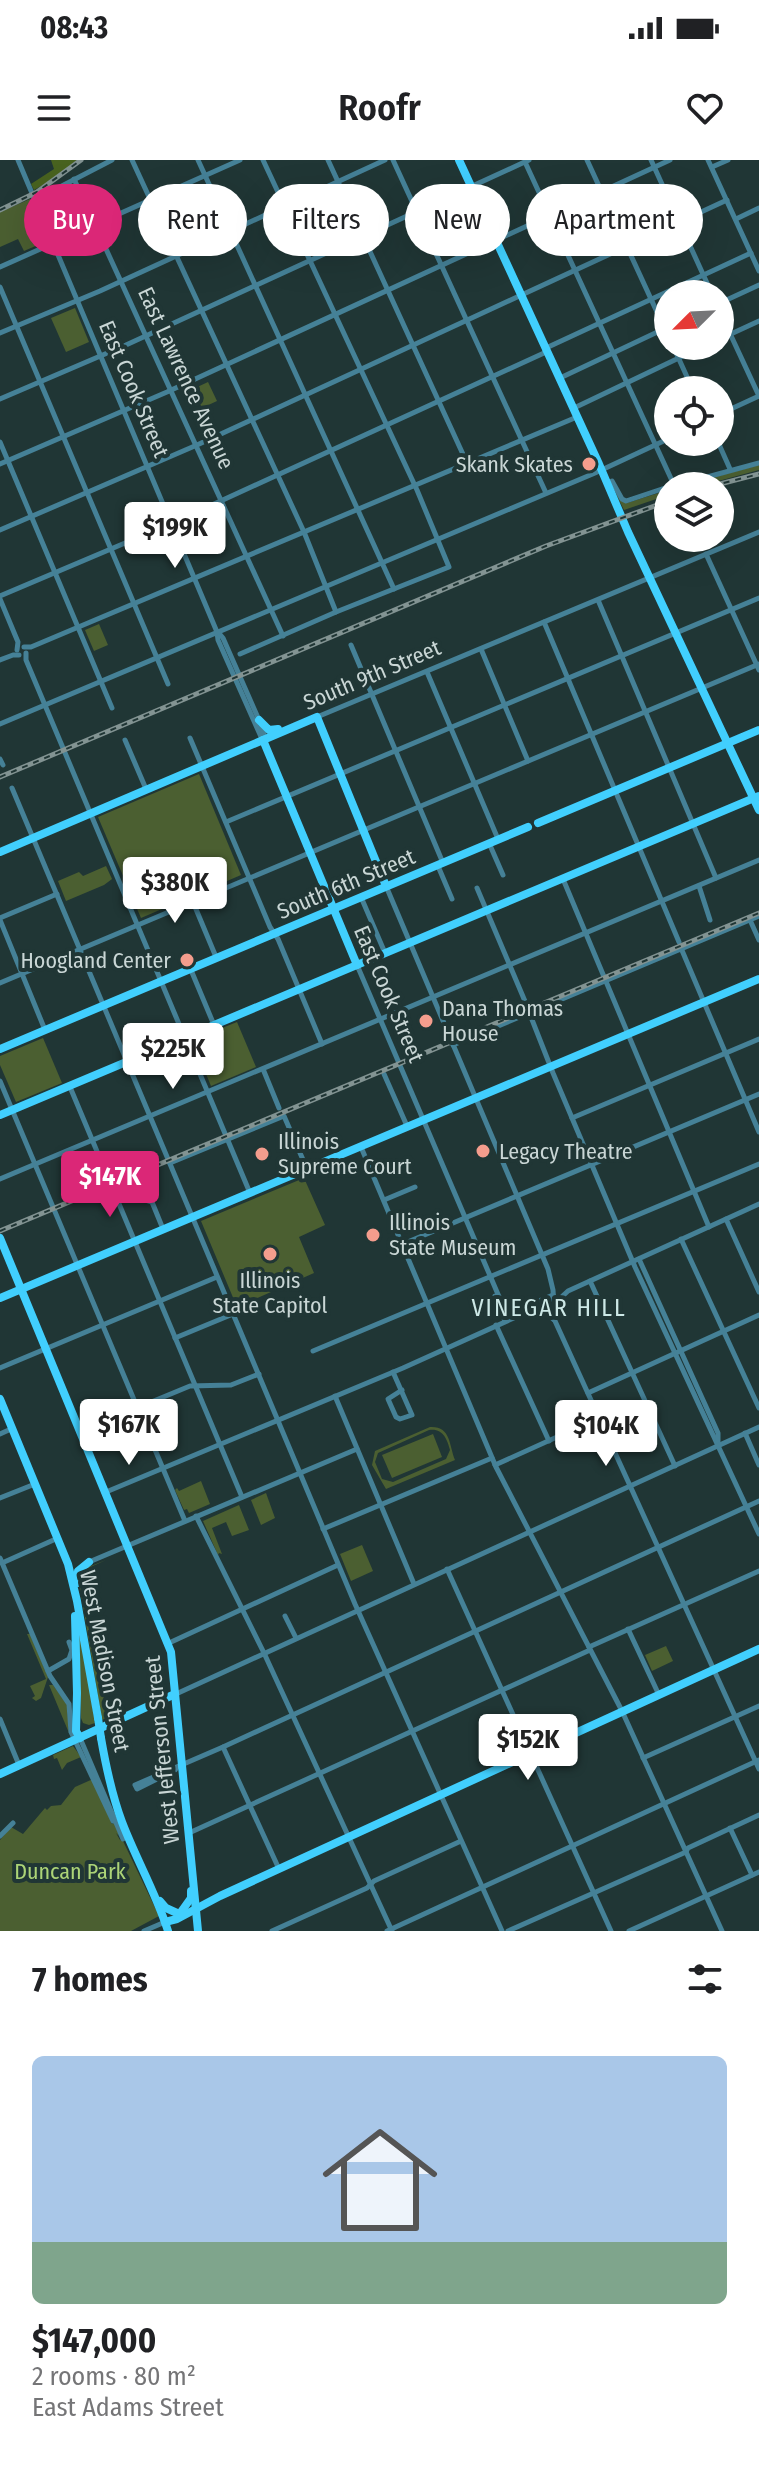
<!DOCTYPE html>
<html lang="en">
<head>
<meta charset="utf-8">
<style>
	:root { --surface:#fff; --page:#f6f6f6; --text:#202124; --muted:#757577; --accent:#db2777 }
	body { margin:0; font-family:"Fira Sans Condensed",sans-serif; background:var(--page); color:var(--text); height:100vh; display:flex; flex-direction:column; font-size:30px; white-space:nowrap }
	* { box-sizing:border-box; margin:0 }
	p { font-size:26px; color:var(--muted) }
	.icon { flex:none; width:44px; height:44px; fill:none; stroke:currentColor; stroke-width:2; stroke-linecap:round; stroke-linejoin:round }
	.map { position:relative; height:1771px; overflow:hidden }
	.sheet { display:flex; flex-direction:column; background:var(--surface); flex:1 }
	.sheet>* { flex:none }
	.guide { position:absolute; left:24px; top:24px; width:712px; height:72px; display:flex; gap:16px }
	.needle { width:52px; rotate:246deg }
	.buttons { position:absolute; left:654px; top:120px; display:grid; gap:16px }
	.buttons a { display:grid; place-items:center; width:80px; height:80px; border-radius:50%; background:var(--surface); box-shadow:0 8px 32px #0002; font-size:40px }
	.price { position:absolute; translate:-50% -68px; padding:0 18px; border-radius:8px; background:#fff; color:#222; font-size:26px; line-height:52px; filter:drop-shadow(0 2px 4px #0008) }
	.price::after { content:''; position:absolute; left:50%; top:48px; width:24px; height:18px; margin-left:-12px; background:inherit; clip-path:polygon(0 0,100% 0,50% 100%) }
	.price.active { background:var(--accent); color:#fff }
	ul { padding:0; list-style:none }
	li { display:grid; align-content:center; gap:16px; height:424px; padding:0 32px }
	li span { display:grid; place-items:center; height:248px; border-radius:12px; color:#555 }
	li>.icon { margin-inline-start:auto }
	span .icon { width:144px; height:144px; fill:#fffc; stroke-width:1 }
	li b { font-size:34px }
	h2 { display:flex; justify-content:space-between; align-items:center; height:96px; padding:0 32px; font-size:34px }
	.pill { padding:0 28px; border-radius:36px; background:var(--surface); box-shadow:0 8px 32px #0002; font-size:28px; line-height:72px }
	.pill.active { background:var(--accent); color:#fff }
	.status { display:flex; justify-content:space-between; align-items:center; height:56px; padding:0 40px; background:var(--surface); direction:ltr }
	.status svg { height:22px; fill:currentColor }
	header { display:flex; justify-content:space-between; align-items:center; height:104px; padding:0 32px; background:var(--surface); font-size:36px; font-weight:600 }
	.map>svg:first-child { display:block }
	.green { fill:#4b5f31; fill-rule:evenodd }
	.forest { fill:#48621f }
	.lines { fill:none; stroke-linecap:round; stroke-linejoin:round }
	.minor { stroke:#458197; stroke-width:5 }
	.major { stroke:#41cffe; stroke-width:8 }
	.rail-casing { stroke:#829392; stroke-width:5 }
	.rail { stroke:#203635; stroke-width:2; stroke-dasharray:6; stroke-linecap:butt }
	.major-bridge { stroke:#41cffe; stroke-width:8 }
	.poi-dot { fill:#f49d8d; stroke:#203635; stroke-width:3 }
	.labels { text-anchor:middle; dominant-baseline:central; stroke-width:8; stroke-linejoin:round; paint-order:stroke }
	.street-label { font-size:22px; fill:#c9d6d5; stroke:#203635 }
	.poi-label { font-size:22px; fill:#c9d6d5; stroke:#203635; text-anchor:start }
	.park-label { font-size:22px; fill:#acd477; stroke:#203635 }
	.neighbourhood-label { font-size:24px; letter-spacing:2px; fill:#cde8e6; stroke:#203635 }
</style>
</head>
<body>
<div class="status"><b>08:43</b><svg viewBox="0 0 49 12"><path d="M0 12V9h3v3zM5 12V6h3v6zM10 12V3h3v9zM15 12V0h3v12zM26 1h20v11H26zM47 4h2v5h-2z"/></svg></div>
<header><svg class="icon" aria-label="menu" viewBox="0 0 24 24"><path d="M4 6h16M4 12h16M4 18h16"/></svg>Roofr<svg class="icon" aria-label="heart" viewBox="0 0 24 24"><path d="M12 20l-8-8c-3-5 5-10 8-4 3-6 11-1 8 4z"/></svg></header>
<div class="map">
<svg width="759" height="1771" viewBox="0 0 759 1771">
	<rect width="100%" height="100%" fill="#203635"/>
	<!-- green -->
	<g class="green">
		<path d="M30,39L47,81L24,91L18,79L0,87V52Z"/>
		<path d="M75,148L89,182L66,192L51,158Z"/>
		<path d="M208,222L217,241L202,248L193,229Z"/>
		<path d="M759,305V310L700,326H681Z"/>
		<path d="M668,330V335L624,350L616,334L627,343Z"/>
		<path d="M99,464L108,485L94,491L85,470Z"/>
		<path d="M199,614L241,715L141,758L98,657Z"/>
		<path d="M106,706L112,719L104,725L66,741L58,721L79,712L83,716Z"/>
		<path d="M237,862L256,907L211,926L192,880Z"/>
		<path d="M43,878L62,923L16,942L0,905V896Z"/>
		<path d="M304,1018L325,1065L299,1077L314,1113L237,1147L201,1061Z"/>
		<path d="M430,1267C451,1266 449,1285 455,1300L386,1329L372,1305L375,1291ZM429,1270C443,1268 447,1279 450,1290L446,1299L393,1322L382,1319L375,1302L378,1293Z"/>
		<path d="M433,1274L442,1297L392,1318L382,1295Z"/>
		<path d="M201,1321L210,1344L189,1353L187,1349L184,1350L175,1330L177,1328L179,1331Z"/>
		<path d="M266,1333L275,1358L261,1365L251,1340Z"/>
		<path d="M239,1345L249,1370L232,1376L226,1362L212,1368L222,1394L219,1393L218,1395L203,1361Z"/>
		<path d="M362,1385L373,1411L351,1421L340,1394Z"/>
		<path d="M106,1400L82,1411L79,1418L109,1557L102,1560L78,1416L81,1410Z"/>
		<path d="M75,1440L95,1563L89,1565L83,1563L81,1558L80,1504Z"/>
		<path d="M27,1474H30L48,1517L41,1538L36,1541L32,1538L35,1536L30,1526L46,1519Z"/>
		<path d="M666,1486L673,1501L652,1511L645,1495Z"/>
		<path d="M49,1525H53L67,1544L69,1573Z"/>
		<path d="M73,1586L81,1597L67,1603L62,1610L57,1598L54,1599L53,1595Z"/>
		<path d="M93,1619L112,1664L115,1662L119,1676L116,1673L120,1680L123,1681L159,1756L131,1771H0V1680L11,1667L23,1674L45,1648L47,1650L51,1646L61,1645L75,1627Z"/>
	</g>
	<!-- forest -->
	<path class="forest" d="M51,0H77L52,20L34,30L31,24L54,9Z"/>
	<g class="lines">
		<!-- minor -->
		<g class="minor">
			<path d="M18,0L217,472L218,480L262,579"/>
			<path d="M132,0L304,372L336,452"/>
			<path d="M198,0L394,429"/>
			<path d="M328,0L467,303"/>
			<path d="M393,0L546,333"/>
			<path d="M587,0L668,176"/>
			<path d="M651,0L712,134"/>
			<path d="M708,0L759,111"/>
			<path d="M525,2L674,325"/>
			<path d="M712,7L728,0"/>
			<path d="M74,19L283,476"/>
			<path d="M56,29L112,0"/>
			<path d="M736,59L759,48"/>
			<path d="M0,107L240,0"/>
			<path d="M0,127L168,524"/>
			<path d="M720,143L759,125"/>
			<path d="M720,152L759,236"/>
			<path d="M0,173L100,131L385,0"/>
			<path d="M720,179L759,161"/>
			<path d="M673,186L693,230"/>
			<path d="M560,218L668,167"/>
			<path d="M0,239L126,185L529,0"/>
			<path d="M574,248L704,186"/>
			<path d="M720,254L759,236"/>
			<path d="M0,282L112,548"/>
			<path d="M718,282L730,309"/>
			<path d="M0,304L167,232L670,0"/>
			<path d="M608,323L612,321L622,339L626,341L668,327"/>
			<path d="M674,326L759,303"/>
			<path d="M0,370L197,285L727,40"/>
			<path d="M706,394L759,510"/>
			<path d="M0,436L177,361L544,193L546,188L751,93"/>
			<path d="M0,439L18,482L17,490"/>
			<path d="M598,440L716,718"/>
			<path d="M544,462L679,782"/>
			<path d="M218,472L223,478L259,560L264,574L263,580"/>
			<path d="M351,485L443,703"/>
			<path d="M24,487H31L50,479L577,257"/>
			<path d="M481,489L528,601"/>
			<path d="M26,493V500L250,1033"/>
			<path d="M240,494L336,452L449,407L417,330L263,0"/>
			<path d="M0,500L13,495H19"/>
			<path d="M427,512L498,679"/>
			<path d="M317,557L759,372"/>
			<path d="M0,564L595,313L668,279"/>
			<path d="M190,578L270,767L278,779L322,884"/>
			<path d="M125,580L146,629"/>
			<path d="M0,599L3,605"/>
			<path d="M12,628L355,1444L502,1771"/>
			<path d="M226,662L759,438"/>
			<path d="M489,683L503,715"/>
			<path d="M438,706L452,739"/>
			<path d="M563,719L709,1067"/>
			<path d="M386,726L548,1109L553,1130L555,1161L759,1609"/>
			<path d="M699,726L710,760"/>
			<path d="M477,728L527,846"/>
			<path d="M361,737L385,793"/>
			<path d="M193,742L216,797"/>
			<path d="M0,758L57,734"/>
			<path d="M0,760L45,870"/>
			<path d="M750,760L759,780"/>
			<path d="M681,788L759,972"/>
			<path d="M357,805L500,1139L511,1149L543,1150L554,1160"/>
			<path d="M191,810L214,865"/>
			<path d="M0,823L759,504"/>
			<path d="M529,852L553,913L635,1107L759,1374"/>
			<path d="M453,885L759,756"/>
			<path d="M263,909L279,948"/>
			<path d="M384,914L407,966"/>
			<path d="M0,921L185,1361"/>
			<path d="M70,927L242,1337"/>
			<path d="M572,958L759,879"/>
			<path d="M361,987L496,1307L622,1551L722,1771"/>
			<path d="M170,1003L284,956L307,1009"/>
			<path d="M0,1019L759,700"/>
			<path d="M115,1034L120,1032L152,1042L163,1069"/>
			<path d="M384,1040L415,1027"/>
			<path d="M726,1059L759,1132"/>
			<path d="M681,1079L759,1248"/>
			<path d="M403,1084L759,934"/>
			<path d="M639,1099L718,1273V1284"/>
			<path d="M590,1121L675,1306"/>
			<path d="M495,1136L505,1161"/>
			<path d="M554,1144L568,1131L759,1044"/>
			<path d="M532,1148L534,1143L553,1135"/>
			<path d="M496,1165L549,1281"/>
			<path d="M175,1178L233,1154"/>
			<path d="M313,1191L759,1004"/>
			<path d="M0,1208L217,1117"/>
			<path d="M393,1212L412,1255L400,1259L396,1257L388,1239L402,1230"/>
			<path d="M588,1233L759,1155"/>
			<path d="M335,1236L414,1424"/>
			<path d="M78,1268L115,1257L190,1226L231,1225L259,1214"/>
			<path d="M745,1273L759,1305"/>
			<path d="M0,1274L11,1269"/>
			<path d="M495,1305L599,1258"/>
			<path d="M106,1332L403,1208L536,1148"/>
			<path d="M0,1338L35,1324"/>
			<path d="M196,1356L264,1493L392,1771"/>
			<path d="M323,1369L492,1298"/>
			<path d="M0,1398L50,1516L69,1544L71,1572L113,1661"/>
			<path d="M89,1402L357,1289"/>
			<path d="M2,1403L58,1378"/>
			<path d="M447,1409L611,1771"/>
			<path d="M285,1456L296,1478"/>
			<path d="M628,1469L659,1535"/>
			<path d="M169,1483L338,1405"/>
			<path d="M589,1487L759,1411"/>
			<path d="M48,1511L69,1499L72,1490L69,1482"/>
			<path d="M176,1534L759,1267"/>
			<path d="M0,1559L19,1605"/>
			<path d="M80,1578L123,1679"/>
			<path d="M223,1587L279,1709"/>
			<path d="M643,1598L759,1546"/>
			<path d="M177,1607L175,1610L137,1629L135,1625L223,1587L759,1341"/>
			<path d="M730,1668L752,1715"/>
			<path d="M189,1673L590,1490"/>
			<path d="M0,1676L13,1663"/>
			<path d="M144,1771L165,1762"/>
			<path d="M272,1771L367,1728L374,1721L461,1681"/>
			<path d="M387,1771L759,1600"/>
			<path d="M508,1771L686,1692L688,1688L759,1655"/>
			<path d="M629,1771L759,1712"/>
		</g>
		<!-- major -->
		<g class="major">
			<path d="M459,0L599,304L628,372L759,650"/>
			<path d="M259,560L269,570L278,569"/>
			<path d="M263,580L357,805"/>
			<path d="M538,663L759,570"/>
			<path d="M0,692L317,557L386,726"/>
			<path d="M0,889L528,667"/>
			<path d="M0,955L759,636"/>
			<path d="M0,1078L171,1492L198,1771"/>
			<path d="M0,1138L759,819"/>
			<path d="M0,1239L68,1404L77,1441L98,1558"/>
			<path d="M78,1423V1411L89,1402"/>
			<path d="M75,1456L77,1533L76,1571L80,1578"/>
			<path d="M101,1578C106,1607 112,1635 122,1662C136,1699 156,1733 168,1771"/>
			<path d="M0,1614L175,1534"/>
			<path d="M160,1741L166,1748L177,1753"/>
			<path d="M181,1752L191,1738V1731"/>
			<path d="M165,1762L177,1759L220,1736L759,1489"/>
		</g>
		<!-- rail casing -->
		<g class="rail-casing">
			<g id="rail">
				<path d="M0,50L37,32L81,0"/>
				<path d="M712,326L759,314"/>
				<path d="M0,617L546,386L668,341"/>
				<path d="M0,1071L759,753"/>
			</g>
		</g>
		<!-- rail -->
		<use href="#rail" class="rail"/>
		<!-- major-bridge -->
		<path class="major-bridge" d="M98,1558L101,1578"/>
	</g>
	<!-- markers -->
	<g class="poi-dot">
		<circle cx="589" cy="304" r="8"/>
		<circle cx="187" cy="800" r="8"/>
		<circle cx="426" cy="861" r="8"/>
		<circle cx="483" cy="991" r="8"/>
		<circle cx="262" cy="994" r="8"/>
		<circle cx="373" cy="1075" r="8"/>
		<circle cx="270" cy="1094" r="8"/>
	</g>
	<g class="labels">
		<!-- street labels -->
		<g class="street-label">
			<text transform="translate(186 218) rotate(65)">East Lawrence Avenue</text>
			<text transform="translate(134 229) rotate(67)">East Cook Street</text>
			<text transform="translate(372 515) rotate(-23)">South 9th Street</text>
			<text transform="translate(346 724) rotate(-23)">South 6th Street</text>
			<text transform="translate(389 834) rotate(67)">East Cook Street</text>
			<text transform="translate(105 1501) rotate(79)">West Madison Street</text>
			<text transform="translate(162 1590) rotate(-96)">West Jefferson Street</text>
		</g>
		<!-- poi labels -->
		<g class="poi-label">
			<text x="573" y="304" text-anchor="end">Skank Skates</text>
			<text x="171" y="800" text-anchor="end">Hoogland Center</text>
			<text x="442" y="848">Dana Thomas<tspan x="442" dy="25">House</tspan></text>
			<text x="278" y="981">Illinois<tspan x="278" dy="25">Supreme Court</tspan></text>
			<text x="499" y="991">Legacy Theatre</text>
			<text x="389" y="1062">Illinois<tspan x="389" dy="25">State Museum</tspan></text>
			<text x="270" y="1120" text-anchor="middle">Illinois<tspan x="270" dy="25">State Capitol</tspan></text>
		</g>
		<!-- park labels -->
		<g class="park-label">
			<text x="70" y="1711">Duncan Park</text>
		</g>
		<!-- neighbourhood labels -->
		<g class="neighbourhood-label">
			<text x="549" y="1148">VINEGAR HILL</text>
		</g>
	</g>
</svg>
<div class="buttons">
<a><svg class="needle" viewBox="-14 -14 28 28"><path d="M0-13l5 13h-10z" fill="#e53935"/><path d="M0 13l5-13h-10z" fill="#757577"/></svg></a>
<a><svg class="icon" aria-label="locate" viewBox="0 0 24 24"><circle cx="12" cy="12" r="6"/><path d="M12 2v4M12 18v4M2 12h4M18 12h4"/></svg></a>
<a><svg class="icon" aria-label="layers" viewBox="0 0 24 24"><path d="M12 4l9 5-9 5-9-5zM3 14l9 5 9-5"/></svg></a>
</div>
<b class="price" style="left:175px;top:410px">$199K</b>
<b class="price" style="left:175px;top:765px">$380K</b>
<b class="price" style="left:173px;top:931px">$225K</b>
<b class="price active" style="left:110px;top:1059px">$147K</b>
<b class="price" style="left:129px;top:1307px">$167K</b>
<b class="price" style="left:606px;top:1308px">$104K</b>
<b class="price" style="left:528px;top:1622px">$152K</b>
<div class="guide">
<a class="pill active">Buy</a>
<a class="pill">Rent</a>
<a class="pill">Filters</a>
<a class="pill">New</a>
<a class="pill">Apartment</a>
</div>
</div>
<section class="sheet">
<h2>7 homes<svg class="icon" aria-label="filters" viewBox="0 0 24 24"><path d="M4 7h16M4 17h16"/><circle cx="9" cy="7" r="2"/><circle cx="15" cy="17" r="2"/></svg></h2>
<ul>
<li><span style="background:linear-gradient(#a9c7e8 75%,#7fa58c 0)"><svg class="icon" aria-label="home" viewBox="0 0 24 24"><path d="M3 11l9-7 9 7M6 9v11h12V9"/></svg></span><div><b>$147,000</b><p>2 rooms · 80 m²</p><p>East Adams Street</p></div></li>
</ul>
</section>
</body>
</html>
